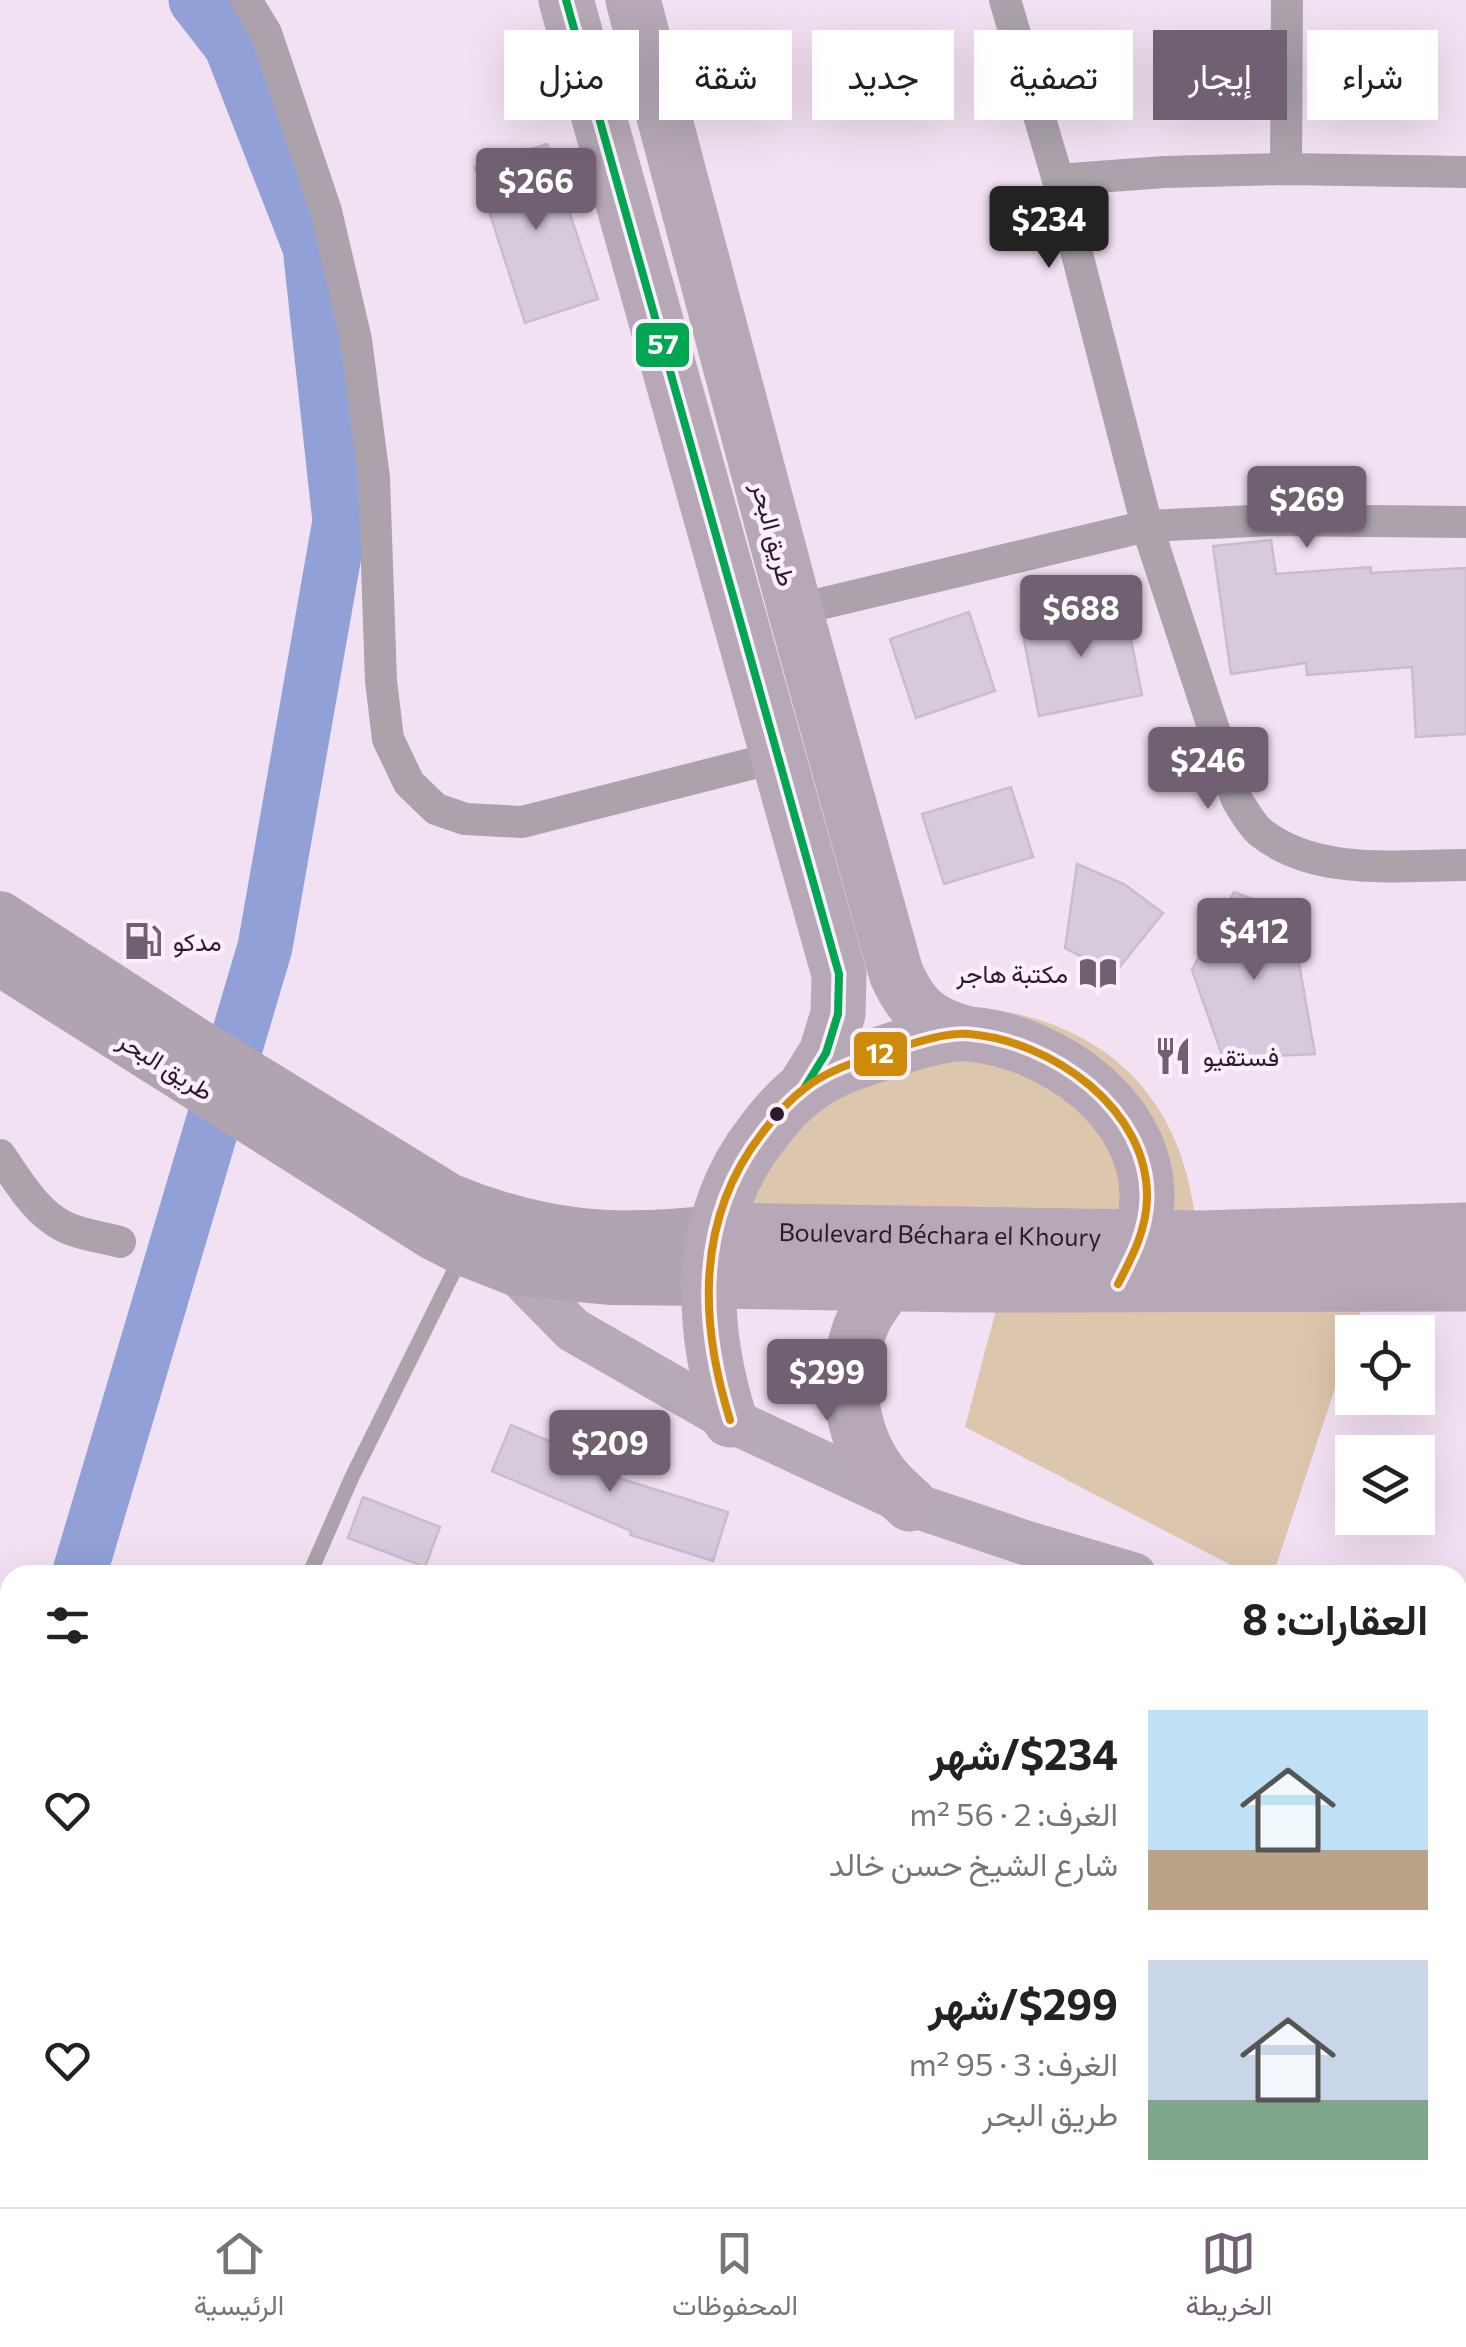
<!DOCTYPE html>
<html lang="ar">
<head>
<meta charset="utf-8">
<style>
	:root { --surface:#fff; --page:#f2f2f2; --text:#222; --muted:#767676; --line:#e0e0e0; --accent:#716072 }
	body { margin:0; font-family:Commissioner,Vazirmatn,sans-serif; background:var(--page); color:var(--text); direction:rtl; height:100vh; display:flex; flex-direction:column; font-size:38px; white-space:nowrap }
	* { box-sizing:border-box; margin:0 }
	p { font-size:32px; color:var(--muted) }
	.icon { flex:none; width:55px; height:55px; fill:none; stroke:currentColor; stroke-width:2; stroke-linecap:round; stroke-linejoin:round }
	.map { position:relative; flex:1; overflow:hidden; direction:ltr }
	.details { position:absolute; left:0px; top:1565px; width:1468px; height:642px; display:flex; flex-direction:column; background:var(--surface); border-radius:30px 30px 0 0; box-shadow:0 10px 40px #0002; direction:rtl }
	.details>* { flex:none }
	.banner { position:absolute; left:30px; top:30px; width:1408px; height:90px; direction:rtl; display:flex; gap:20px }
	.buttons { position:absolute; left:1335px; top:1315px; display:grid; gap:20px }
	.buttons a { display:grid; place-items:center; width:100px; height:100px; border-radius:0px; background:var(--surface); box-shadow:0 10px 40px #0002; font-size:50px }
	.price { position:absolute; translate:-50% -85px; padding:0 22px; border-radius:10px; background:var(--accent); color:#fff; font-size:32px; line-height:65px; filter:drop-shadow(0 2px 5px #0008) }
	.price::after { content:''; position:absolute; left:50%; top:60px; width:30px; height:22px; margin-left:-15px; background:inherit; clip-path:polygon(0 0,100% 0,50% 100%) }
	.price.current { background:#222; color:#fff }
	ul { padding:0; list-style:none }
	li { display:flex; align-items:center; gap:30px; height:250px; padding:0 40px }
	li span { display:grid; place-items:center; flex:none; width:280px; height:200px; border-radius:0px; color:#555 }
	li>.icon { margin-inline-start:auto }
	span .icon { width:120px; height:120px; fill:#fffc; stroke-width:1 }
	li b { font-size:42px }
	h2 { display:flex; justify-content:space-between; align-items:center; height:120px; padding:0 40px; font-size:42px }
	.pill { padding:0 35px; border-radius:0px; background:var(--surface); box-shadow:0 10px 40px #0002; font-size:35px; line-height:90px }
	.pill.current { background:var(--accent); color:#fff }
	.tabs { display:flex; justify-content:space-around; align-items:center; height:140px; border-top:2px solid var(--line); background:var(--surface); font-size:28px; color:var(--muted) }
	.tabs a { display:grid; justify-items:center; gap:5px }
	.tabs .current { color:var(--accent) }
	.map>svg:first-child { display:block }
	.green { fill:#dcc6ad }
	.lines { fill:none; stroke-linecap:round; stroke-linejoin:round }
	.river { stroke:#91a1d8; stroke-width:55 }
	.building { fill:#d7cadd; stroke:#c9bccf; stroke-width:2.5 }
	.lane { stroke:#aba2ab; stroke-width:15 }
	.street { stroke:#aba2ab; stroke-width:32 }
	.secondary { stroke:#b6aab6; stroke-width:45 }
	.primary { stroke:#b1a4b1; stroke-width:50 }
	.highway { stroke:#b6a8b6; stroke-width:55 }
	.bus-1-casing { stroke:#faeffa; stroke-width:15 }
	.bus-2-casing { stroke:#faeffa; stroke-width:15 }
	.bus-1 { stroke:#00a651; stroke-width:8 }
	.bus-2 { stroke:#ce8a09; stroke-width:8 }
	.bus-dot { fill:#2c1a2d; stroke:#faeffa; stroke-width:4 }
	.labels { text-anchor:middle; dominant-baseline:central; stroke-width:9; stroke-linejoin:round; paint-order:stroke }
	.street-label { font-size:25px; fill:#2c1a2d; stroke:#faeffa }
	.poi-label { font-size:25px; fill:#2c1a2d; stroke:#faeffa; text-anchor:start }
	.line-badge { stroke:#faeffa; stroke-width:4 }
	.badge-label { font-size:28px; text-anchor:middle; font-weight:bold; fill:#fff }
</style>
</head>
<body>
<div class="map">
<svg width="1466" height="2207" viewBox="0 0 1466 2207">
	<rect width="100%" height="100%" fill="#f2e1f2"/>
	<!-- green -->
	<path class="green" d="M983,1008C1115,1024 1190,1108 1197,1240L1364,1301L1273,1575H1250L965,1427L1012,1249L746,1225L766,1140L951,1009Z"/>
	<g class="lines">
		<!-- river -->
		<g class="river">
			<path d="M79,1575L265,947L340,521L310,247L231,45L196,0"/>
			<path d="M0,1790L10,1771"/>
		</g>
	</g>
	<!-- building -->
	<g class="building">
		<path d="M547,144L598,299L525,323L475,167Z"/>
		<path d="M1271,540L1276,574L1371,567V573L1466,568V734L1416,737L1412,667L1307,675L1306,663L1231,674L1213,546Z"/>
		<path d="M1124,605L1142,695L1039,716L1021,625Z"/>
		<path d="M969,612L995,691L916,718L890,639Z"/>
		<path d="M1011,787L1033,857L944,884L922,814Z"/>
		<path d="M1077,864L1124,884L1163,913L1114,974L1065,948Z"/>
		<path d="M1234,892L1290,913L1315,1054L1223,1058L1192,970Z"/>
		<path d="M511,1425L615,1469L612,1476L728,1512L713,1561L630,1535L631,1531L492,1471Z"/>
		<path d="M363,1497L440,1527L425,1567L348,1538Z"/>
	</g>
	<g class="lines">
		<!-- lane -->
		<g class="lane">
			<path d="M309,1575L352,1477L462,1255"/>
			<path d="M1039,2198L1055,2207"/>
			<path d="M23,2207L30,2198"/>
		</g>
		<!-- street -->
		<g class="street">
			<path d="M246,0L266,33L326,211L356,340L374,478L381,681L388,739L409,783L436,809L465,819L522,822L778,757"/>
			<path d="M1005,0L1058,180L1147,526L1237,800C1244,811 1251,824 1260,832C1316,877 1399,865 1466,865"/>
			<path d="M1286,169L1287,0"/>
			<path d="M1058,180L1164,172L1286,169L1466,172"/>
			<path d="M795,610L1147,526L1273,520L1466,522"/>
			<path d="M0,1155C18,1181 36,1213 65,1227C81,1235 103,1237 120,1242"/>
			<path d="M1458,1653H1466"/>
		</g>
		<!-- secondary -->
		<g class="secondary">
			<path d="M515,1271L573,1330L730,1420L910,1504L1026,1543L1134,1575"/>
			<path d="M1458,1679L1466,1682"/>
		</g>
		<!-- primary -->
		<g class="primary">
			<path d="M0,916L195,1042L449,1198C543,1237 615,1241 715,1230"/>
			<path d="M0,961L433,1235L464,1251L515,1271L612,1280L708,1281"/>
		</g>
		<!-- highway -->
		<g class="highway">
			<path d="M566,0L839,974L838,1014L826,1053L805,1087"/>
			<path d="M633,0L795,610L896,973C912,1009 927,1023 965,1033"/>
			<path id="s1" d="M715,1230L1202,1238L1466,1230"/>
			<path d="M708,1281L965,1285L1466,1284"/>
			<path d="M887,1284C880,1295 871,1305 865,1317C841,1366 848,1433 882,1476C890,1486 900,1495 910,1504"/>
			<path d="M730,1420C699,1321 696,1217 763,1132C775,1116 789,1100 805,1088C827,1071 854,1062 880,1054C905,1046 942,1032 969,1034C1052,1041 1149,1109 1147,1199C1146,1231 1132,1257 1118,1284"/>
		</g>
		<!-- bus-1 casing -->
		<g class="bus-1-casing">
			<path id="bus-1" d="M566,0L839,974L838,1014L826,1053L805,1087"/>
		</g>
		<!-- bus-2 casing -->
		<g class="bus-2-casing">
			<path id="bus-2" d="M730,1420C699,1321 696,1217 763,1132C775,1116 789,1100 805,1088C827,1071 854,1062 880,1054C905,1046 942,1032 969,1034C1052,1041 1149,1109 1147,1199C1146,1231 1132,1257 1118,1284"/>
		</g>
		<!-- bus-1 -->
		<use href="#bus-1" class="bus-1"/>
		<!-- bus-2 -->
		<use href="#bus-2" class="bus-2"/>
	</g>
	<!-- icons -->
	<defs>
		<g id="fuel-bare" transform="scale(3)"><path d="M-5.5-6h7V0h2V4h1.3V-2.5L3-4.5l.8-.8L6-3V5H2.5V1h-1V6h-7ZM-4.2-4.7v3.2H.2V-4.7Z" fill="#716072" stroke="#faeffa" stroke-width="2.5" paint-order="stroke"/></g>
		<g id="library-bare" transform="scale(3)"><path d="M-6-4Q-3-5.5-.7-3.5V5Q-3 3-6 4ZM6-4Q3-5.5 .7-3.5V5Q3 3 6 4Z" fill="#716072" stroke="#faeffa" stroke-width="2.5" paint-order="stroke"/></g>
		<g id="restaurant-bare" transform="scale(3)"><path d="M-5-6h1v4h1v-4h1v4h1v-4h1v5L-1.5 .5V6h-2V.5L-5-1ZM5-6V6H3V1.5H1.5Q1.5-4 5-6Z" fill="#716072" stroke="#faeffa" stroke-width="2.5" paint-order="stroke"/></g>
	</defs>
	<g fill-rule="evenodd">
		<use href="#fuel-bare" x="143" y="941"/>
		<use href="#library-bare" x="1098" y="973"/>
		<use href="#restaurant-bare" x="1173" y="1056"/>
	</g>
	<!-- markers -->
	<circle class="bus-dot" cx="777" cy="1114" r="9"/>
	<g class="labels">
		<!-- street labels -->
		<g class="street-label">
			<text transform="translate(775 534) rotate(75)">طريق البحر</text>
			<text transform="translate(166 1065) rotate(32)">طريق البحر</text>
			<text stroke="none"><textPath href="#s1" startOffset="225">Boulevard Béchara el Khoury</textPath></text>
		</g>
		<!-- poi labels -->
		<g class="poi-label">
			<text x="173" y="941">مدكو</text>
			<text x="1068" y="973" text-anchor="end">مكتبة هاجر</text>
			<text x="1203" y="1056">فستقيو</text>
		</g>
	</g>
	<g class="line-badge">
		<rect x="634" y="321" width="57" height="48" rx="10" fill="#00a651"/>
		<rect x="852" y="1030" width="57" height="48" rx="10" fill="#ce8a09"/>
	</g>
	<g class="badge-label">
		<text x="663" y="354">57</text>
		<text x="880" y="1063">12</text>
	</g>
</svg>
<div class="buttons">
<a><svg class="icon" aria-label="locate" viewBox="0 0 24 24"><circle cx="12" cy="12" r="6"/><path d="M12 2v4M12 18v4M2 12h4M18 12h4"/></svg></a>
<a><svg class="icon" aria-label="layers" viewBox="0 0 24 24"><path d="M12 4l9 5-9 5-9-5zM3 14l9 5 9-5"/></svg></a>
</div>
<b class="price" style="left:536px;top:233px">$266</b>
<b class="price current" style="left:1049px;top:271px">$234</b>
<b class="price" style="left:1307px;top:551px">$269</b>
<b class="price" style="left:1081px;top:660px">$688</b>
<b class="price" style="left:1208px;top:812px">$246</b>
<b class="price" style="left:1254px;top:983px">$412</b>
<b class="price" style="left:827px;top:1424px">$299</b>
<b class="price" style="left:610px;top:1495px">$209</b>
<div class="banner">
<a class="pill">شراء</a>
<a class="pill current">إيجار</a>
<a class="pill">تصفية</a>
<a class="pill">جديد</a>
<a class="pill">شقة</a>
<a class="pill">منزل</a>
</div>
<section class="details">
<h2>العقارات: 8<svg class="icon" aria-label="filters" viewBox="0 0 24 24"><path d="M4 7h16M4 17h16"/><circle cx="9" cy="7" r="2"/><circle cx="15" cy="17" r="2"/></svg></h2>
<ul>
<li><span style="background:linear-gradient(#bfe0f5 70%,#b9a48a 0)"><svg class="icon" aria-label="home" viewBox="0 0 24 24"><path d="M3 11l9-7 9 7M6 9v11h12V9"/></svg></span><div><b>$234/شهر</b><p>الغرف: 2 · 56 m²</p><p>شارع الشيخ حسن خالد</p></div><svg class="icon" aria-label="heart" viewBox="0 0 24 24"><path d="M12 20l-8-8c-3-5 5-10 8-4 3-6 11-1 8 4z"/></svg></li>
<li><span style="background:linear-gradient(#c9d6e8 70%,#7fa58c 0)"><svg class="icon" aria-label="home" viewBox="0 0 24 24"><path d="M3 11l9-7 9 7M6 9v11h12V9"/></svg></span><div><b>$299/شهر</b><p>الغرف: 3 · 95 m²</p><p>طريق البحر</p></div><svg class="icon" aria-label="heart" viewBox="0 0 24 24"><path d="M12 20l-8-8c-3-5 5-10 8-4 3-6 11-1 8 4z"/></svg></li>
</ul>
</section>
</div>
<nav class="tabs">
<a class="current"><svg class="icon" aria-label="map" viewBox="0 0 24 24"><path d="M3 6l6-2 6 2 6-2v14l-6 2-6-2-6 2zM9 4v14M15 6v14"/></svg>الخريطة</a>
<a><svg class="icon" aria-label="saved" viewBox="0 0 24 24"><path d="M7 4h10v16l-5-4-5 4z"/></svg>المحفوظات</a>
<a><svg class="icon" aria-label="home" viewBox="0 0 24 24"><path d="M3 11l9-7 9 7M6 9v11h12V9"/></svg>الرئيسية</a>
</nav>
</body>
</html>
